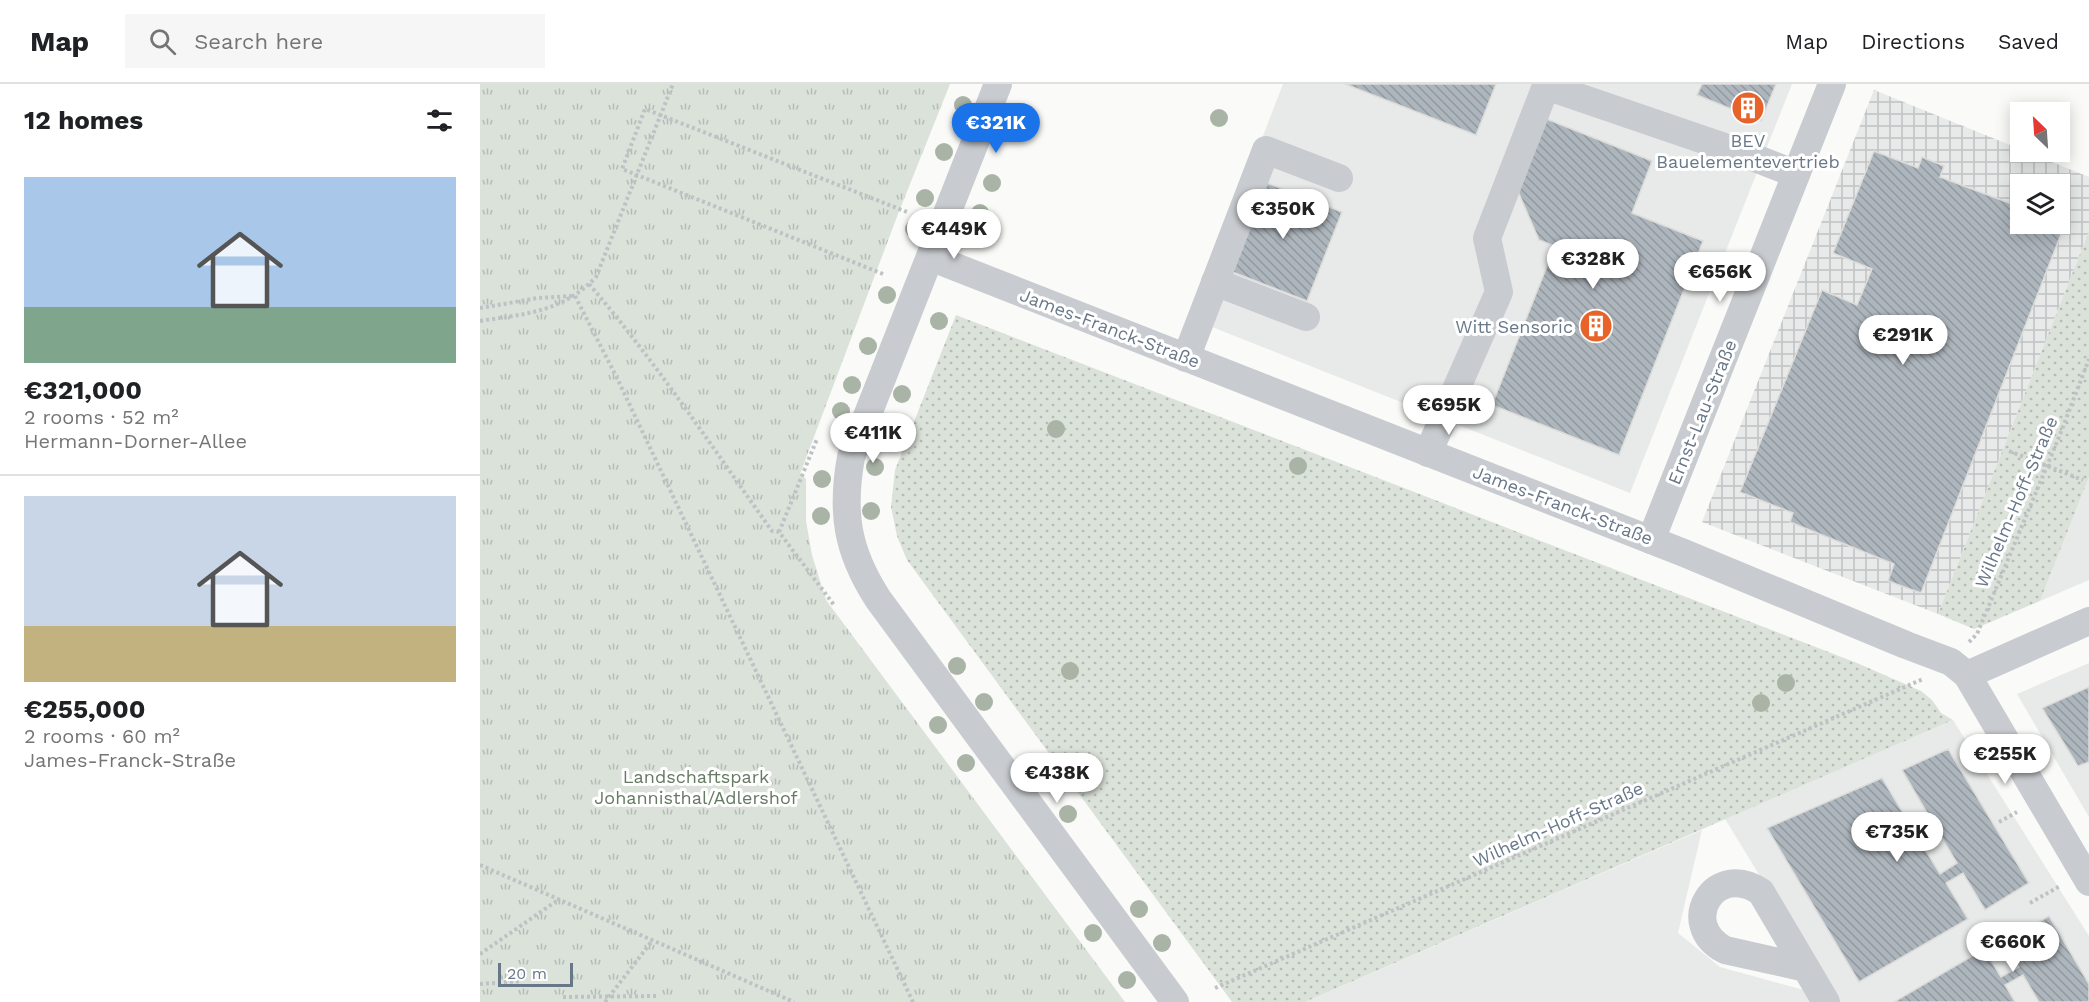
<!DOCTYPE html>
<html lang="en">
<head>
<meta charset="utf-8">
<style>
	:root { --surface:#fff; --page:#f6f6f6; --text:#202124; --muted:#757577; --line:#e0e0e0; --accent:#1a73e8 }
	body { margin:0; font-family:"Work Sans",sans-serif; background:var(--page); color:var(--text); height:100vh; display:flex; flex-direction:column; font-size:22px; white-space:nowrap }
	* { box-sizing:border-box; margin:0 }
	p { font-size:20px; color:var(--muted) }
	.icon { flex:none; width:33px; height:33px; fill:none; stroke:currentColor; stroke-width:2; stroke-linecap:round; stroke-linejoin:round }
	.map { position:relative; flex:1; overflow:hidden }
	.drawer { display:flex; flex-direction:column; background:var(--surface); width:480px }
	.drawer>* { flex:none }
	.needle { width:39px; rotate:335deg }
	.controls { position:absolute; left:1530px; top:18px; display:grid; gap:12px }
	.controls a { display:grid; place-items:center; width:60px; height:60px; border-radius:0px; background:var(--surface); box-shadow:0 3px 15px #0003; font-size:30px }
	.scale { position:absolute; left:18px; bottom:15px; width:75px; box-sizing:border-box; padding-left:6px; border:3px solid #687889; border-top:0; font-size:16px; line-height:21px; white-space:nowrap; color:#687889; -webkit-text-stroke:4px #fff; paint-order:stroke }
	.price { position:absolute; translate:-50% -51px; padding:0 14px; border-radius:21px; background:#fff; color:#222; font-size:20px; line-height:39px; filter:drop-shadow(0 2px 3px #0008) }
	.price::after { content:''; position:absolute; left:50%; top:36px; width:18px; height:14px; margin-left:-9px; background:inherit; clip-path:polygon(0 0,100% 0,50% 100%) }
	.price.selected { background:var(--accent); color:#fff }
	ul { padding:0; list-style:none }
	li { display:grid; align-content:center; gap:12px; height:318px; padding:0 24px }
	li+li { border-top:2px solid var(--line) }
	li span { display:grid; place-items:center; height:186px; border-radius:0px; color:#555 }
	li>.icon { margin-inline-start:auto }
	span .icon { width:108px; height:108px; fill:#fffc; stroke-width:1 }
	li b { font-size:26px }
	h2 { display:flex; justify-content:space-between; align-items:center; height:72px; padding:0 24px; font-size:26px }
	header { display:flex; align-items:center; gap:36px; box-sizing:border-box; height:84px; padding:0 30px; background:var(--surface); border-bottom:2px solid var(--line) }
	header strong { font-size:28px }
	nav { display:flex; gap:33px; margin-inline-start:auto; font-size:21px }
	.search { width:420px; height:54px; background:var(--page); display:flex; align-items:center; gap:15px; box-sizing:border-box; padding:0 21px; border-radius:0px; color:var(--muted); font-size:22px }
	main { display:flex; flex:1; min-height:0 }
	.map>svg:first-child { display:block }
	.built { fill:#e8e9e9 }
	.industrial { fill:url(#industrial-grid); fill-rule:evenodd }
	.grass { fill:url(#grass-dots) }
	.park { fill:url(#park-tufts) }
	.building { fill:url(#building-back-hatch); stroke:#dcdcda; stroke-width:1.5; fill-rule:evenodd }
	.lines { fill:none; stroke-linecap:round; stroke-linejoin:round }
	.path { stroke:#bfc2c5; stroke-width:4; stroke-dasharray:3 3; stroke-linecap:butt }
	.minor { stroke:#c8cbcf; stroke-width:28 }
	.tree { fill:#a9b4a6 }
	.labels { text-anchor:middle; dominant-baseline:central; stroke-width:6; stroke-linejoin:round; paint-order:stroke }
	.poi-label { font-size:18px; fill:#687889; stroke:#fff }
	.street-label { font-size:18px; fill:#687889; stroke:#fff }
	.park-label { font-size:18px; fill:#667a63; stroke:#fff }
</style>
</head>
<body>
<header>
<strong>Map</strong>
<div class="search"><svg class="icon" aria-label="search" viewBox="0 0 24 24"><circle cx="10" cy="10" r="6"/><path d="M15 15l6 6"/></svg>Search here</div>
<nav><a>Map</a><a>Directions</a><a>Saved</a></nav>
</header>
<main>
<section class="drawer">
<h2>12 homes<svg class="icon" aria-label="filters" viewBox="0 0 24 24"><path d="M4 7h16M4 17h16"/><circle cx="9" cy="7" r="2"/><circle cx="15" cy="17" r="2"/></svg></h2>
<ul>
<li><span style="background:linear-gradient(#a9c7e8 70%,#7fa58c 0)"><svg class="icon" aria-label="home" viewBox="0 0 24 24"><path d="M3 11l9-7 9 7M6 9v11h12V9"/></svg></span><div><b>€321,000</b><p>2 rooms · 52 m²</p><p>Hermann-Dorner-Allee</p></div></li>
<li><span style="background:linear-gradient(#c9d6e8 70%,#c2b280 0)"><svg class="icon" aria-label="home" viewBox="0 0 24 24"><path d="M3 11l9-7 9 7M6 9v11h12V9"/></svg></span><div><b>€255,000</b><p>2 rooms · 60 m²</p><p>James-Franck-Straße</p></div></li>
</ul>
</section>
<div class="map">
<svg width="1609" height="918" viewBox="0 0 1609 918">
	<defs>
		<pattern id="industrial-grid" width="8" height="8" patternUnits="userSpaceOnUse" patternTransform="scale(1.5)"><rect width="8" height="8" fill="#e8e9e9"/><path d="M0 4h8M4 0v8" fill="none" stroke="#c0c2c3"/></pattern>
		<pattern id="grass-dots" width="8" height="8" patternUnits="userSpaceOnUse" patternTransform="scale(1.5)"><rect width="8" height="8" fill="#dbe2d9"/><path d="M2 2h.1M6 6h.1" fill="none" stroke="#b5bcb6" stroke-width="1.8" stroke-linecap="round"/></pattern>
		<pattern id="park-tufts" width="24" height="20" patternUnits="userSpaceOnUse" patternTransform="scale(1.5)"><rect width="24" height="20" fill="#dbe2d9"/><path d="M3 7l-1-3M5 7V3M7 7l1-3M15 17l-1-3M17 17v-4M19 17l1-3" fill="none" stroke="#b5bcb6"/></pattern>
		<pattern id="building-back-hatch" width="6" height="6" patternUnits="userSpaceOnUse" patternTransform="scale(1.5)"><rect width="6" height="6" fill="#aeb6bd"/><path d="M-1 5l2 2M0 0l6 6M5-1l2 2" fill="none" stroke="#91999f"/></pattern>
	</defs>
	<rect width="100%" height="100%" fill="#fafaf8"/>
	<!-- built -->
	<g class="built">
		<path d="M803,0H1312L1150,409L712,235Z"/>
		<path d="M1609,393V496L1560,517Z"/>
		<path d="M1609,579V733L1537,610Z"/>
		<path d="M1473,636L1609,852V918H1357L1245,735Z"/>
		<path d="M1222,746L1198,849L1240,883L1324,906L1332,918H825Z"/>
	</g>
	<!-- industrial -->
	<path class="industrial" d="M1394,6L1540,65V68H1547L1609,93V147L1458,530L1222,438ZM1540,100H1580V140H1540Z"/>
	<!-- grass -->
	<g class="grass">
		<path d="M1609,147V393L1560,517L1494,545L1458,530Z"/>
		<path d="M476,231L1377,579L1441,607L1452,616L1461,629L1473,636L825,918H752L427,476L417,452L411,423L415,386Z"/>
	</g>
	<!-- park -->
	<path class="park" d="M0,0H470L418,130L320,390L326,395V437L332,471L346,516L645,918H0Z"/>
	<!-- building -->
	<g class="building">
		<path d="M865,0H1016L996,51Z"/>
		<path d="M1222,0H1296L1281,37L1217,11Z"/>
		<path d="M1064,34L1172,77L1152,129L1223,157L1139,371L1012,321L1075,162L1059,156L1037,105Z"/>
		<path d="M1394,67L1438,84L1442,73L1464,82L1460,93L1540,123V140H1580V138L1585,140L1441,509L1408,497L1414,480L1310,438L1313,429L1260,408L1342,206L1377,221L1392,185L1353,169Z"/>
		<path d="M779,96L862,128L827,217L745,185Z"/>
		<path d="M1609,603V678L1598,682L1562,624Z"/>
		<path d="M1468,665L1549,799L1505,826L1483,789L1466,799L1488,835L1379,898L1287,744L1402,694L1435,749L1453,739L1422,686ZM1459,749L1477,779L1460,790L1441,759Z"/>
		<path d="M1569,832L1609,900V918H1559L1543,891L1525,901L1535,918H1414L1504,865L1521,893L1539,883L1524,858Z"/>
	</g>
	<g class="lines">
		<!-- path -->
		<g class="path">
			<path d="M403,190L142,85L165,25L427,128"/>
			<path d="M109,200C176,278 232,363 292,447L299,448L354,521"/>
			<path d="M95,212L136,292L433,918"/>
			<path d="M0,224L58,214L92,212"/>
			<path d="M0,237C45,230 83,228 116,193L193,0"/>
			<path d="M1529,367L1603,396"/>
			<path d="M299,448L337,355"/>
			<path d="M1489,558L1497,550L1579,353L1609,275"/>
			<path d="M1519,738L1537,728"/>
			<path d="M0,781L314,918"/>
			<path d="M1550,819L1580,802"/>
			<path d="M0,870L78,816"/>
			<path d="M0,900L42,897"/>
			<path d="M735,904L1443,595"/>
			<path d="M83,913L178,912"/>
			<path d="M125,918L172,857"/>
		</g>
		<!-- minor -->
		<g class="minor">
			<path d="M518,0L371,373C361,429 367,467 398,515L695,918"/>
			<path d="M450,173L1204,469L1426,561L1471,578L1487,591L1609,798"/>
			<path d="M735,198L826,233"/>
			<path d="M706,274L786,66L859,94"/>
			<path d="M948,369L1019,208L1007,154L1066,2L1259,68L1316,90"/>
			<path d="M1171,456L1352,0"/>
			<path d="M1487,591L1609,537"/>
			<path d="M1326,884L1245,866C1196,840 1235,776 1281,808L1346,918"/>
		</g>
	</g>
	<!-- trees -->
	<g class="tree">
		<circle cx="483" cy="21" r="9"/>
		<circle cx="739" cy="34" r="9"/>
		<circle cx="530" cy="37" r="9"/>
		<circle cx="464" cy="68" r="9"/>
		<circle cx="512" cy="99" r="9"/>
		<circle cx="445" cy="114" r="9"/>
		<circle cx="500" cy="129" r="9"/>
		<circle cx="434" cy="145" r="9"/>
		<circle cx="407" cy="211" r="9"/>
		<circle cx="459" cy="237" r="9"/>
		<circle cx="388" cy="262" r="9"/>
		<circle cx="372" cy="301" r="9"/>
		<circle cx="422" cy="310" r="9"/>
		<circle cx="361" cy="327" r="9"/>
		<circle cx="576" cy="345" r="9"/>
		<circle cx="407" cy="350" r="9"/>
		<circle cx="818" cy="382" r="9"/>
		<circle cx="395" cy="383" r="9"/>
		<circle cx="342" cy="395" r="9"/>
		<circle cx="391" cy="427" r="9"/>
		<circle cx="341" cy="432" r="9"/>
		<circle cx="477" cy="582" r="9"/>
		<circle cx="590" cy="587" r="9"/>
		<circle cx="1306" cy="599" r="9"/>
		<circle cx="504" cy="618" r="9"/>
		<circle cx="1281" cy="619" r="9"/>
		<circle cx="458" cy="641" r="9"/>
		<circle cx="486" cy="679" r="9"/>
		<circle cx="557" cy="688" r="9"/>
		<circle cx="588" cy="730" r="9"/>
		<circle cx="659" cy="825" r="9"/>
		<circle cx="613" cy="849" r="9"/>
		<circle cx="682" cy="859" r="9"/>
		<circle cx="647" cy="896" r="9"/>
	</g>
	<!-- icons -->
	<defs>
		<g id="building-disc" transform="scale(1.725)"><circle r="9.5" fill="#e7632a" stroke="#fff"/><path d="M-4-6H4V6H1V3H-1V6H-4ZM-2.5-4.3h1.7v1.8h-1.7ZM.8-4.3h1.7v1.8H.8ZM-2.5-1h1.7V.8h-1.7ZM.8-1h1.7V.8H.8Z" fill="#fff"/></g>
	</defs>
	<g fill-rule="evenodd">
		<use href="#building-disc" x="1268" y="24"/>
		<use href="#building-disc" x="1116" y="242"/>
	</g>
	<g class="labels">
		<!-- poi labels -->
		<g class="poi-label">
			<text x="1268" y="56">BEV<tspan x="1268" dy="21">Bauelementevertrieb</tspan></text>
			<text x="1093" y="242" text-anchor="end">Witt Sensoric</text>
		</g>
		<!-- street labels -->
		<g class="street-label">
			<text transform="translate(630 244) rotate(21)">James-Franck-Straße</text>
			<text transform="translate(1222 328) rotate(-68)">Ernst-Lau-Straße</text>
			<text transform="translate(1536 418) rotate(-67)">Wilhelm-Hoff-Straße</text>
			<text transform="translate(1083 421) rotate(21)">James-Franck-Straße</text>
			<text transform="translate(1078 740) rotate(-24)">Wilhelm-Hoff-Straße</text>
		</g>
		<!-- park labels -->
		<g class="park-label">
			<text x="216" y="692">Landschaftspark<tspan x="216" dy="21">Johannisthal/Adlershof</tspan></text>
		</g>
	</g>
</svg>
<div class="controls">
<a><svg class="needle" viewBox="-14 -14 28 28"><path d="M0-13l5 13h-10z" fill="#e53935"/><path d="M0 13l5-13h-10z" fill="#757577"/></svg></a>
<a><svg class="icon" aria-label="layers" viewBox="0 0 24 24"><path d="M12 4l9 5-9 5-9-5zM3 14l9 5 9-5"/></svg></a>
</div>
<div class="scale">20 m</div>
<b class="price selected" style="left:516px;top:70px">€321K</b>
<b class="price" style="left:803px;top:156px">€350K</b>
<b class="price" style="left:474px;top:176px">€449K</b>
<b class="price" style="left:1113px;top:206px">€328K</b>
<b class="price" style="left:1240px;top:219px">€656K</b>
<b class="price" style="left:1423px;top:282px">€291K</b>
<b class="price" style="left:969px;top:352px">€695K</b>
<b class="price" style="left:393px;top:380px">€411K</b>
<b class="price" style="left:1525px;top:701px">€255K</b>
<b class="price" style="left:577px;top:720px">€438K</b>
<b class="price" style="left:1417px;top:779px">€735K</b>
<b class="price" style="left:1533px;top:889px">€660K</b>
</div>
</main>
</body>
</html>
